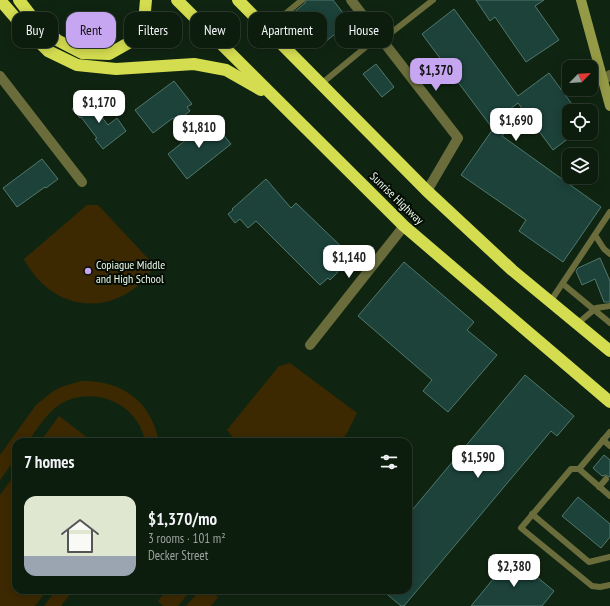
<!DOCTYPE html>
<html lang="en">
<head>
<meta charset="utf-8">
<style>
	:root { --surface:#0c1c0d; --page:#1a291b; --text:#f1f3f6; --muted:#9aa19d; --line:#2c3a2e; --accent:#c6a6f0 }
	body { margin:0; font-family:"PT Sans Narrow",sans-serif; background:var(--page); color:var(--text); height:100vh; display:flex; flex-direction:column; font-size:15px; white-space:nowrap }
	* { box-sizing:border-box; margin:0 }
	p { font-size:13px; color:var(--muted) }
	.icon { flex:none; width:22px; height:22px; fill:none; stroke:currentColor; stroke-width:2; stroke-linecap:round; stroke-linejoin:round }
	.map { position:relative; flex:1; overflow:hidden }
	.panel { position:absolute; left:12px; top:438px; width:400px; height:156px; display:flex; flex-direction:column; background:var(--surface); border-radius:12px; box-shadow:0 2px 10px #0003,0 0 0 1px var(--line) }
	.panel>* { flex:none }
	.banner { position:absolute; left:12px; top:12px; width:400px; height:36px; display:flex; gap:8px }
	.needle { width:26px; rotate:65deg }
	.buttons { position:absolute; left:562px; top:60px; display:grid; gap:8px }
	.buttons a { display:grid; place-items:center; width:36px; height:36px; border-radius:8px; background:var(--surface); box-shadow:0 2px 10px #0003,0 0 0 1px var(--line); font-size:20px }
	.price { position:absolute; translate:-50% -34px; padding:0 9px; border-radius:8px; background:#fff; color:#222; font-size:13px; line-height:26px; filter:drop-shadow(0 1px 2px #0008) }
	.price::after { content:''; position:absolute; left:50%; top:24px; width:12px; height:9px; margin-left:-6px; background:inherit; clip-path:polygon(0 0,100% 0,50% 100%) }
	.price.on { background:var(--accent); color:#111 }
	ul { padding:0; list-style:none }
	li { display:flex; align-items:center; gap:12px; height:100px; padding:0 12px }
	li span { display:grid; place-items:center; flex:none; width:112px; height:80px; border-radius:12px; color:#555 }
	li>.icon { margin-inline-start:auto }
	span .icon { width:48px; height:48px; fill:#fffc; stroke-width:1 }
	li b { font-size:17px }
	h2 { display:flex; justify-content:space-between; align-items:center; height:48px; padding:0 12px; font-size:17px }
	.pill { padding:0 14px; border-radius:12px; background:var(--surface); box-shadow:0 2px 10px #0003,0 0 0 1px var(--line); font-size:14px; line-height:36px }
	.pill.on { background:var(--accent); color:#111 }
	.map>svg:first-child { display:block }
	.green { fill:#3c2902 }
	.building { fill:#1c423a; stroke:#51786e }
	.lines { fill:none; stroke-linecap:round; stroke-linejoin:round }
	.lane { stroke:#6a6d3b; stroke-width:6 }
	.street { stroke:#6a6d3b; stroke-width:10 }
	.secondary { stroke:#949a45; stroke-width:10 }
	.highway { stroke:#d4dc50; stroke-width:12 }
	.poi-dot { fill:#c6a6f0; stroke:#040c04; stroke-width:1.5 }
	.labels { text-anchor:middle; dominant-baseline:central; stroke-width:4; stroke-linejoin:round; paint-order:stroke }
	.street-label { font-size:12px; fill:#ebf9eb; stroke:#040c04 }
	.poi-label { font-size:12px; fill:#ebf9eb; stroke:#040c04; text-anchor:start }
</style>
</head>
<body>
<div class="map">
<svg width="610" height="606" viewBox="0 0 610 606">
	<rect width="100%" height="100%" fill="#102511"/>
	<!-- green -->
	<g class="green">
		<path d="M87,205H98L155,266C120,319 53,315 24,259Z"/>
		<path d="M290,363L357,413L347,433L340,442H237L227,430L279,366Z"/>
		<path d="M81,381C122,380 151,401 159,442H145C139,403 92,384 59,405C46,414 37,429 28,442H16V458L0,480V455L36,405L52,392L61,387Z"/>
		<path d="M59,416L93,442H40Z"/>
		<path d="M16,473V590H47L35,606H0V495Z"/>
		<path d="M56,590H73L61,606H44Z"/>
		<path d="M167,590H191L178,606H163L158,601Z"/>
		<path d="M200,590H209L218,597L211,606H186Z"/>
	</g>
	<!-- building -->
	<g class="building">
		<path d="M306,0H333L350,22L320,46L292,14L305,3Z"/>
		<path d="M476,0H544L535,6L559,40L526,62L495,17L490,21Z"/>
		<path d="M454,9L518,96L549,73L577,111H569V138L553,150L518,103L502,115V129L505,133L502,136L601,207L563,262L519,231L526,220L461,175L493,129L422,34Z"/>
		<path d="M376,64L394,87L382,97L363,74Z"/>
		<path d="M174,81L192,104L187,107L190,111L176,122L173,118L153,133L135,110Z"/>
		<path d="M86,99L93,108L94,107L108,125L117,118L126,131L103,149L95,139L97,138L81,117L80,118L72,109Z"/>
		<path d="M211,120L231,144L187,179L168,154Z"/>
		<path d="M42,159L58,179L46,188L45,187L17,207L3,188Z"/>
		<path d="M266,179L291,208L296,203L351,256L337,270L338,272L330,280L328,278L320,285L256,221L248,228L240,219L235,223L228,214L233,210L232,209Z"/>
		<path d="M600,258L610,281V302H604L595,279L582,285L576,271L578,268Z"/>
		<path d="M404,262L474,322L467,330L497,355L448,412L423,391L432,380L358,316Z"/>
		<path d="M525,375L574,416L557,436L551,431L404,606H401L382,590H408V515Z"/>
		<path d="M604,455L610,460V477L606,475L602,476L593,468Z"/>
		<path d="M578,497L610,524V537L601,548L562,516Z"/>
		<path d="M509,554L554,591L542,606H471L503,567L500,565Z"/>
	</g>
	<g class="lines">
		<!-- lane -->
		<g class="lane">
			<path d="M267,29L302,0"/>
			<path d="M382,40L433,0"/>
			<path d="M321,84L379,36"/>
			<path d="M595,235L604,249L610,254"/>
			<path d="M563,284L610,323"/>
			<path d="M550,302L610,212"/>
			<path d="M577,324L596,308L610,306"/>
			<path d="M603,440L610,446"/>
			<path d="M579,469L610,432"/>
			<path d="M599,487L606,479"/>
			<path d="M610,496L579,469H571L521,528L592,586L600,587L610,585"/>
			<path d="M532,514L589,562L610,557"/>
		</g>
		<!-- street -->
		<g class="street">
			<path d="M351,0L458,138L427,191"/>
			<path d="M0,76L82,182"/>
			<path d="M603,80L610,75"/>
			<path d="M310,345L404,226"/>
		</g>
		<!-- secondary -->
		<path class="secondary" d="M581,0L610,106"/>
		<!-- highway -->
		<g class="highway">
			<path d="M0,0L19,22L48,51L77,65L116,69L194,64L226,70L261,90"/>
			<path d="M19,0L32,17L57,40L82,53L109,54L132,41L144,22L146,0"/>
			<path d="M177,0L404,226L610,402"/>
			<path d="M238,0L427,191L512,270L610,351"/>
		</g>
	</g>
	<!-- markers -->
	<circle class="poi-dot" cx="88" cy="271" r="4"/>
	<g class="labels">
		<!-- street labels -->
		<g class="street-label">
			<text transform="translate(397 198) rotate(44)">Sunrise Highway</text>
		</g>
		<!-- poi labels -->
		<g class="poi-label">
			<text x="96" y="264">Copiague Middle<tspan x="96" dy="14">and High School</tspan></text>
		</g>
	</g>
</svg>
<div class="buttons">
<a><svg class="needle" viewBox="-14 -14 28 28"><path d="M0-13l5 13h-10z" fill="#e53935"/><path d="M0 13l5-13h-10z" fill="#9aa19d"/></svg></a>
<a><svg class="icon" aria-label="locate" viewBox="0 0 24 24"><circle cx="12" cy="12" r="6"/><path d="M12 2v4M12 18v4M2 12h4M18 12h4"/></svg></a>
<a><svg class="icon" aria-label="layers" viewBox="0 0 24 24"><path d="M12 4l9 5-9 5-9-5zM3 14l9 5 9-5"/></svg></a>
</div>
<b class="price on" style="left:436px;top:92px">$1,370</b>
<b class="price" style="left:99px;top:124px">$1,170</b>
<b class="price" style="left:516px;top:142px">$1,690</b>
<b class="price" style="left:199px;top:149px">$1,810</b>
<b class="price" style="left:349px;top:279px">$1,140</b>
<b class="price" style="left:478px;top:479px">$1,590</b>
<b class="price" style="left:514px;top:588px">$2,380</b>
<div class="banner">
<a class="pill">Buy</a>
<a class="pill on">Rent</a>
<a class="pill">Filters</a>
<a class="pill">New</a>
<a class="pill">Apartment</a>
<a class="pill">House</a>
</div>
<section class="panel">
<h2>7 homes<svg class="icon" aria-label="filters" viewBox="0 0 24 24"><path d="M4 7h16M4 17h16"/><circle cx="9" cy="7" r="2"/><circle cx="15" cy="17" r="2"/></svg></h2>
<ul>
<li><span style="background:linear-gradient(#dfe7d0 75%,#9aa5b1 0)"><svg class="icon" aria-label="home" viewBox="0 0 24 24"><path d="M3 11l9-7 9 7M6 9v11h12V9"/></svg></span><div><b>$1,370/mo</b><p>3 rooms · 101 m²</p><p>Decker Street</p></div></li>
</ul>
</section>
</div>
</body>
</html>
